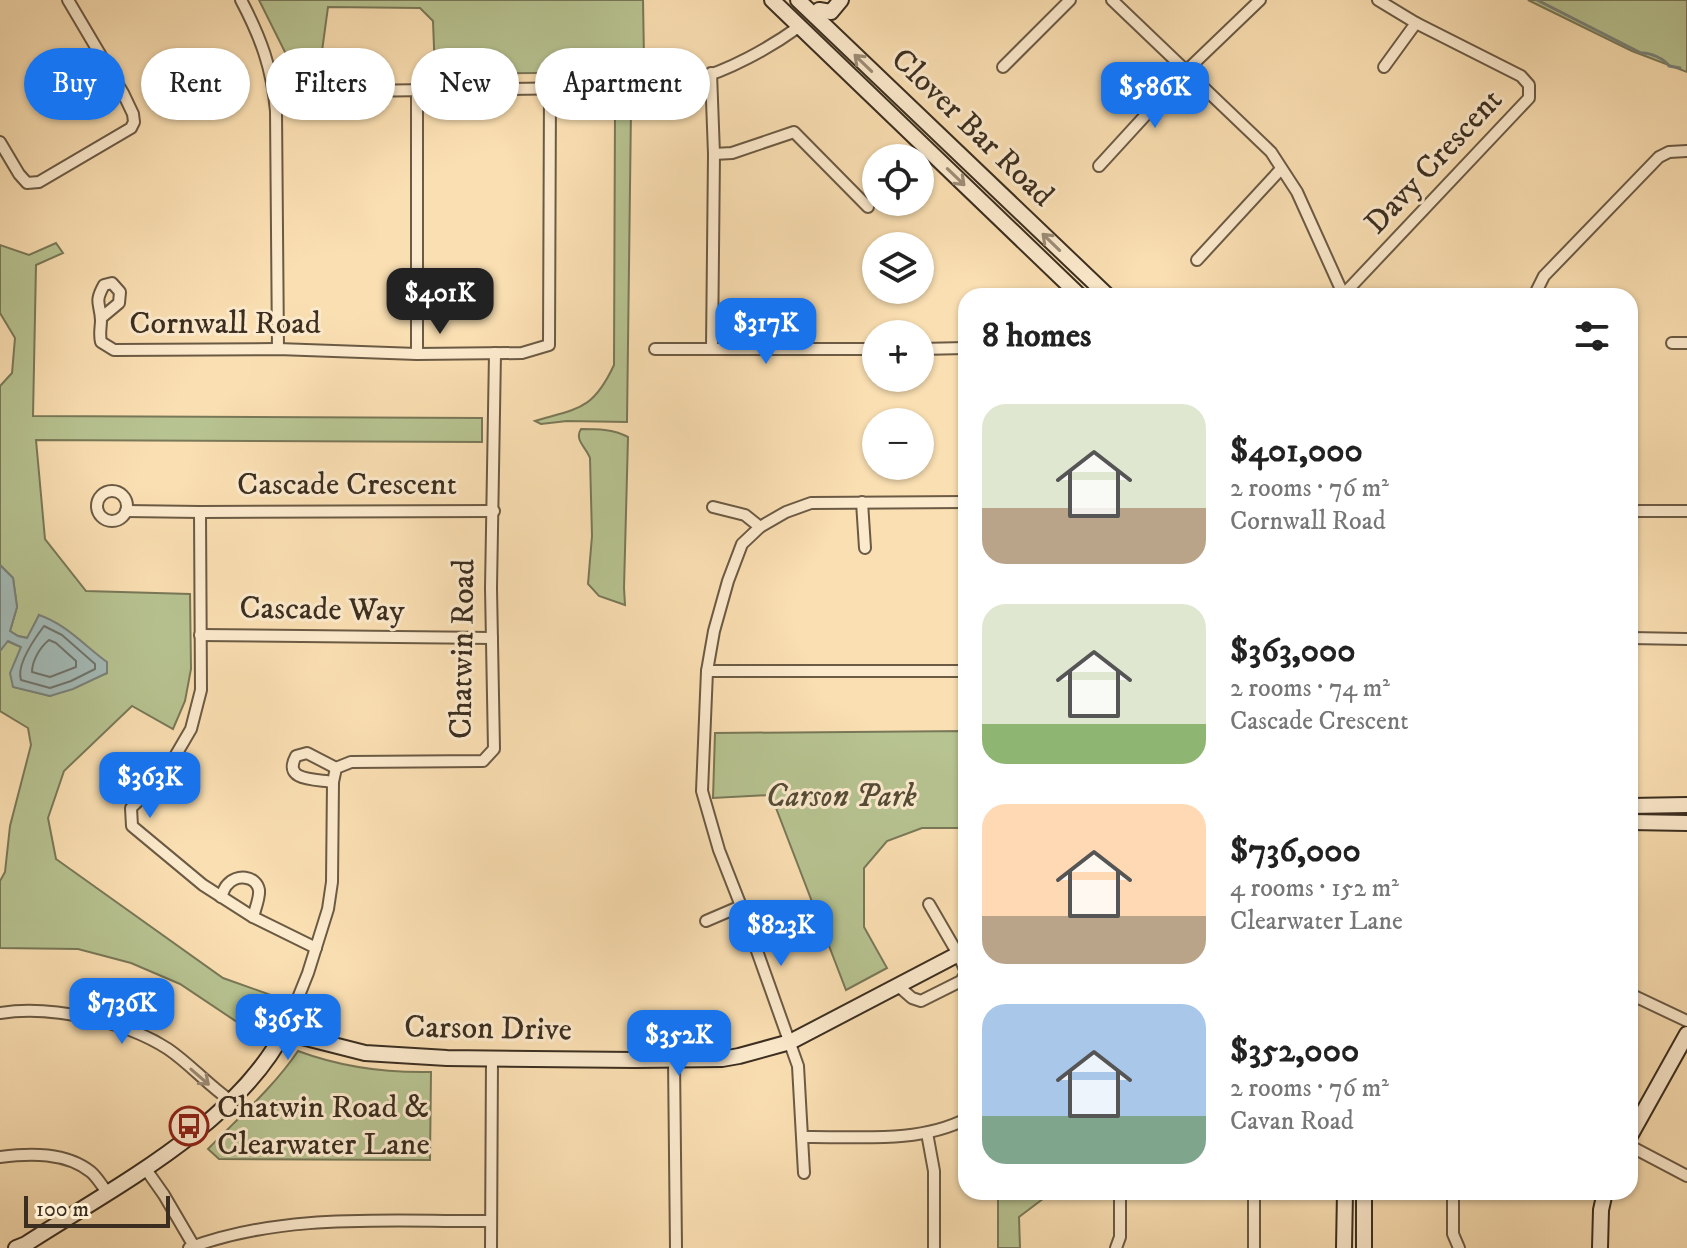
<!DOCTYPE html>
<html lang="en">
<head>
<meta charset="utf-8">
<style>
	:root { --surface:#fff; --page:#f2f2f2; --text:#222; --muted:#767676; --accent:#1a73e8 }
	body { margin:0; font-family:"IM FELL DW Pica",serif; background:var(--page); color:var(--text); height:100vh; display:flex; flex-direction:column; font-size:30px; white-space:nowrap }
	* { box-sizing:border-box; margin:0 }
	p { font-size:26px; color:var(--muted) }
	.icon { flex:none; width:44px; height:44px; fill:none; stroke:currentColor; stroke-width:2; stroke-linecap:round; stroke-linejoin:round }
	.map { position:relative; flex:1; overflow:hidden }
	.panel { position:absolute; left:958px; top:288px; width:680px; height:912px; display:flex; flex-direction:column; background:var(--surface); border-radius:24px; box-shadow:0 2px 6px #0004 }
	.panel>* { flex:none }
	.guide { position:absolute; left:24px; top:48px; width:760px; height:72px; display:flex; gap:16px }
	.tools { position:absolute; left:862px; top:144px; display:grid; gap:16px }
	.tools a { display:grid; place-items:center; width:72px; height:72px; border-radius:50%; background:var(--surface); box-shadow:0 2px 6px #0004; font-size:40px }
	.scale { position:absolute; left:24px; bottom:20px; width:146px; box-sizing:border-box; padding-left:8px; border:4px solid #3b2e20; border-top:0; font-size:22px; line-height:28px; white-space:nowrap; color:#3b2e20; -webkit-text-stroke:6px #fceacd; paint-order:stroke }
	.price { position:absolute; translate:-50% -68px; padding:0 18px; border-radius:16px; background:var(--accent); color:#fff; font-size:26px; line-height:52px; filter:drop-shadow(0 2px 4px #0008) }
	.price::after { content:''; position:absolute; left:50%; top:48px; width:24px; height:18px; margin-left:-12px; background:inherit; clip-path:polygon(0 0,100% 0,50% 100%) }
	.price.selected { background:#222; color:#fff }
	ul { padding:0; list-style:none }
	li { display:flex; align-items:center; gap:24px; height:200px; padding:0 24px }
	li span { display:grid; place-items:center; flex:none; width:224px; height:160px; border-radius:24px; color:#555 }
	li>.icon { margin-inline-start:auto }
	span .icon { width:96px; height:96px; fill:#fffc; stroke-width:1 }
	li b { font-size:34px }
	h2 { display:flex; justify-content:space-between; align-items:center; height:96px; padding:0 24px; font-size:34px }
	.chip { padding:0 28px; border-radius:36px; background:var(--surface); box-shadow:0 2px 6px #0004; font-size:28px; line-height:72px }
	.chip.selected { background:var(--accent); color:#fff }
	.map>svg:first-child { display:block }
	.green { fill:#b7c391; stroke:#797858; stroke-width:2 }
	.water { fill:#a3bab7; stroke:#79827b; stroke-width:2 }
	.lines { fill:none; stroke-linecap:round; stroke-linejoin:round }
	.shore { stroke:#6f746c; stroke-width:2 }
	.stream { stroke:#79827b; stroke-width:3 }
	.street-casing { stroke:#6b5a44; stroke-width:14 }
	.secondary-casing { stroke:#3b2e20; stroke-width:18 }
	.street { stroke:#fceacd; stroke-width:10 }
	.secondary { stroke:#fceacd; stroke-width:14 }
	.oneway { stroke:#9c8c76 }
	.labels { text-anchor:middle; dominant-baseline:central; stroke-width:6; stroke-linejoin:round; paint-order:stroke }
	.street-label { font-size:32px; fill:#3b2e20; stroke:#fceacd }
	.park-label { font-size:32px; font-style:italic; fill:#544c37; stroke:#fceacd }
	.poi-label { font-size:32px; fill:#3b2e20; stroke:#fceacd; text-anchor:start }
</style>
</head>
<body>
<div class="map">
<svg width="1687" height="1248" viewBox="0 0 1687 1248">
	<rect width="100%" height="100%" fill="#fadfb2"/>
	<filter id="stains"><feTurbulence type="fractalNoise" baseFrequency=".0025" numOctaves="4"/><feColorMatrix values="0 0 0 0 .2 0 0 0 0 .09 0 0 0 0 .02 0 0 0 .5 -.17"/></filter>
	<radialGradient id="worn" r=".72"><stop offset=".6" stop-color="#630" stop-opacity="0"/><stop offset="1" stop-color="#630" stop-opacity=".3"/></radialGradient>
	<!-- green -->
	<g class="green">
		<path d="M259,0H643L644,59L655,72L435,74L433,21L420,8L328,7L319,73H290L285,52Z"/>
		<path d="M1528,0H1687V72L1632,51Z"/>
		<path d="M615,109H631L627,422L567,421L541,424L535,421C579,408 593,410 614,365Z"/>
		<path d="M56,243L63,253L36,265L33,416L482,418V442L36,440L45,539L86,591L190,594L191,669L185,701L173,729L132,706L64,771L48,818L56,859L223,978L285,1000L255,1041L243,1026L180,984L131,963L78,949L0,948V881L5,872L10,826L31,745L28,728L0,711V651L7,641L21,647L14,687L50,696L107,673V663L39,615L28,638L18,636L10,631L17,607L13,578L0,565V386L12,373L15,338L0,313V245L29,255Z"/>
		<path d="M581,429C597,429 613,429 628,437L624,588L625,605L599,596L588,584L592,536L590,458C586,447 574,440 581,429Z"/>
		<path d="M966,731V828H922L887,841L864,868V927L887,968L846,990L771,795L713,798L715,733Z"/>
		<path d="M298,1051C341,1067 385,1073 431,1072L430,1160L219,1159L208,1149C239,1117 273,1088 298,1051Z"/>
		<path d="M998,1192H1052L1019,1217L1020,1248H998Z"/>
	</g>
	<!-- water -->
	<path class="water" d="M0,565L13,578L17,607L10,631L18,636L27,638L39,615C66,624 85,646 107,662V673L73,689L50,696L13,687L10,673L21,647L8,641L0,651Z"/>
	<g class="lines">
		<!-- shore -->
		<g class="shore">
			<path d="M44,626L62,635L95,664V669L71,681L50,688L21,680C16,665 35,638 44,626Z"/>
			<path d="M49,640L56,643L76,661V667L50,677L32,672C32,661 40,647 49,640Z"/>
		</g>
		<!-- stream -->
		<path class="stream" d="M1537,0L1641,53C1649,52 1665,59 1669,66L1680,68"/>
		<!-- street casing -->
		<g class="street-casing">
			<g id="street">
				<path d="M241,0C261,38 272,68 276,111L278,349"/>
				<path d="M1112,0L1271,152L1297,192L1344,296"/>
				<path d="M1003,67L1070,0"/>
				<path d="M1384,67L1416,23"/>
				<path d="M711,73L714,154L712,349"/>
				<path d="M274,92L654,87C667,85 680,83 692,80C727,72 771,47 800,26"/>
				<path d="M0,142L19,174L27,183L39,182L131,128L134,122L133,114L123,93L68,0"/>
				<path d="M714,154L732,153L794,132L868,207"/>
				<path d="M1099,166L1186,71L1260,0"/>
				<path d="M1197,260L1281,169"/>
				<path d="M1342,296L1529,98V85L1521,76L1416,23L1378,0"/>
				<path d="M1534,296L1544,276L1659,157L1669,152L1687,151"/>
				<path d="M101,318L119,303L120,292L112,283L104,285C94,303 100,302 101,320C101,328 99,333 101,342L114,350L278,349L417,354L522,353L549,345L550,89"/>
				<path d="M1672,343H1687"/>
				<path d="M655,349H876"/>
				<path d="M920,349L966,348"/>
				<path d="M417,354V89"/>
				<circle cx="112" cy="506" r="15"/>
				<path d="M862,502L865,548"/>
				<path d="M713,507L745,515L760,527"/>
				<path d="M126,511L200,512"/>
				<path d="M1630,511H1687"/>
				<path d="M200,635L492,638"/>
				<path d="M1630,638L1687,639"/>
				<path d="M707,671H966"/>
				<path d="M333,782C317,779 282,782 296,756L307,753L336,768"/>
				<path d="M221,897C223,893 224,888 227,885C236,874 256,875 259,890C260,898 255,909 253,917"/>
				<path d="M929,904L958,954L966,972"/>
				<path d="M706,921L741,906"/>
				<path d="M316,948L253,917L203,885L132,826L131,808L163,777L191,729L201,690L200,512L494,511"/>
				<path d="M897,985L912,998L921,1001L961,981L966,973"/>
				<path d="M1630,994L1687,1021"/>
				<path d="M0,1013C51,1005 125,1021 168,1049C190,1064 208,1085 231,1101"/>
				<path d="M286,1028L308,973L328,909L332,882L333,782L336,768L351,762L483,761L494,749L491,588L495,353"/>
				<path d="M674,1059L676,1248"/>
				<path d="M927,1133L934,1171V1248"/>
				<path d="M803,1137C855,1136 918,1144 966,1119"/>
				<path d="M1630,1146L1687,1176"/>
				<path d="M0,1157C30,1153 66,1152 91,1172C97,1177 102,1186 107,1192"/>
				<path d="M145,1168L164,1195L195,1248"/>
				<path d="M804,1173L798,1066L741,906L719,850L702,791L707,671L714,631L728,581L742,544L760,527L786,512L811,503L966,502"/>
				<path d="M1453,1192V1234L1459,1248"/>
				<path d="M189,1248C285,1212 390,1222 491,1221"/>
				<path d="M491,1248L492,1058"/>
				<path d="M1116,1248L1120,1237V1192"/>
				<path d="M1254,1248V1192"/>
			</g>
		</g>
		<!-- secondary casing -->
		<g class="secondary-casing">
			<g id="secondary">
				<path d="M772,0L1080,296"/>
				<path d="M798,0L1108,296"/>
				<path d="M819,10L831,12L841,0"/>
				<path d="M1630,806L1687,805"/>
				<path d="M1630,822L1687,823"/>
				<path d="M1630,1136L1687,1034"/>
				<path d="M16,1248L26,1244C114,1187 237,1125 286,1028L298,1036L365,1053L447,1058L635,1060L722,1059L739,1056L790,1042L966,950"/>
				<path d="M1344,1248L1345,1192"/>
				<path d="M1364,1248V1192"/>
				<path d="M1600,1248L1601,1210L1605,1192"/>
			</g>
		</g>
		<!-- street -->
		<use href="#street" class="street"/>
		<!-- secondary -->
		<use href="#secondary" class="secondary"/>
	</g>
	<!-- one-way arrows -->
	<defs><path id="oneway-shaft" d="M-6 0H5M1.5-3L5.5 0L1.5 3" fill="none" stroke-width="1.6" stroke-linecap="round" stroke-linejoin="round" transform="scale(2)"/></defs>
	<g class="oneway">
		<use href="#oneway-shaft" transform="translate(863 63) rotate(-136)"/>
		<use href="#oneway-shaft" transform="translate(956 177) rotate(44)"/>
		<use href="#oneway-shaft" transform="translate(1051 242) rotate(-136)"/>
		<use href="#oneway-shaft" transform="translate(200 1077) rotate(41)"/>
	</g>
	<!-- icons -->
	<defs>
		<g id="bus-ring" transform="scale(2)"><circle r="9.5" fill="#fceacd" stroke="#8f2418" stroke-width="1.5"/><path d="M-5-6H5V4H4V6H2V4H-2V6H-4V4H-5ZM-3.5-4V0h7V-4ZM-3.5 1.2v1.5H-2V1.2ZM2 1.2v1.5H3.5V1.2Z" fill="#8f2418"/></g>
	</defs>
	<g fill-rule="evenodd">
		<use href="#bus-ring" x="189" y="1126"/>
	</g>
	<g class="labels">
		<!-- street labels -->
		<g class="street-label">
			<text transform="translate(972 128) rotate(44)">Clover Bar Road</text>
			<text transform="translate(1434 162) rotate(-47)">Davy Crescent</text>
			<text x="225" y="324">Cornwall Road</text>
			<text x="347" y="485">Cascade Crescent</text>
			<text transform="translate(322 610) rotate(1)">Cascade Way</text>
			<text transform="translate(463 649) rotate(-89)">Chatwin Road</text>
			<text transform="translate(488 1029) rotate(1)">Carson Drive</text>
		</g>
		<!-- park labels -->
		<g class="park-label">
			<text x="841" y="797">Carson Park</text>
		</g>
		<!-- poi labels -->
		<g class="poi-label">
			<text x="217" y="1108">Chatwin Road &amp;<tspan x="217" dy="37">Clearwater Lane</tspan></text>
		</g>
	</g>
	<rect width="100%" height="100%" filter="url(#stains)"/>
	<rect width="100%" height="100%" fill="url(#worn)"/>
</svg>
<div class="tools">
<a><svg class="icon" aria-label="locate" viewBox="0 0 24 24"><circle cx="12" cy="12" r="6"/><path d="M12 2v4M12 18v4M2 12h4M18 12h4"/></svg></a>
<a><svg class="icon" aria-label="layers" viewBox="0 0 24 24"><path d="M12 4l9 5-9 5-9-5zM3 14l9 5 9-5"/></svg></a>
<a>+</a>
<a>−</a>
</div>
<div class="scale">100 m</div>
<b class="price" style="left:1155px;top:130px">$586K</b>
<b class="price selected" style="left:440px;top:336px">$401K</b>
<b class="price" style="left:766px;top:366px">$317K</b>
<b class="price" style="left:150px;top:820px">$363K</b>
<b class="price" style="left:781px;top:968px">$823K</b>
<b class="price" style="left:122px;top:1046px">$736K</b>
<b class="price" style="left:288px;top:1062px">$365K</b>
<b class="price" style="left:679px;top:1078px">$352K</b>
<div class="guide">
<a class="chip selected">Buy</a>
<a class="chip">Rent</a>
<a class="chip">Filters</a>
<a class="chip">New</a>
<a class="chip">Apartment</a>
</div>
<section class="panel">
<h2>8 homes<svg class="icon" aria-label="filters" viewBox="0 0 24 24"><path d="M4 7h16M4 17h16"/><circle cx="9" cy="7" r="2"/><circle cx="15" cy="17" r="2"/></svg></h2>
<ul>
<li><span style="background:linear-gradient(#dfe7d0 65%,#b9a48a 0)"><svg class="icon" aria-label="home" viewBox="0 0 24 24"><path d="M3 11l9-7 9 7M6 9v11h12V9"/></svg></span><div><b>$401,000</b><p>2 rooms · 76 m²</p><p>Cornwall Road</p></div></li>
<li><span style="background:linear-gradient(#dfe7d0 75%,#8fb573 0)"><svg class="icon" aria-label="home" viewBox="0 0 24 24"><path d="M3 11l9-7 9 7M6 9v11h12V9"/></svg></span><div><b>$363,000</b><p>2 rooms · 74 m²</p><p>Cascade Crescent</p></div></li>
<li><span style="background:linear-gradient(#ffd9b3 70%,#b9a48a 0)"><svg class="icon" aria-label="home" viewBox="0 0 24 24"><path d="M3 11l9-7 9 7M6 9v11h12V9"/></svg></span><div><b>$736,000</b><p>4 rooms · 152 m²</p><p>Clearwater Lane</p></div></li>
<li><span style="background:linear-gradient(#a9c7e8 70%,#7fa58c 0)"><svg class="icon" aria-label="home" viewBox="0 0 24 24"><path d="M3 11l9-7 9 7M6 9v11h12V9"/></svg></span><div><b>$352,000</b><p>2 rooms · 76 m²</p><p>Cavan Road</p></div></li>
</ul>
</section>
</div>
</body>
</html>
